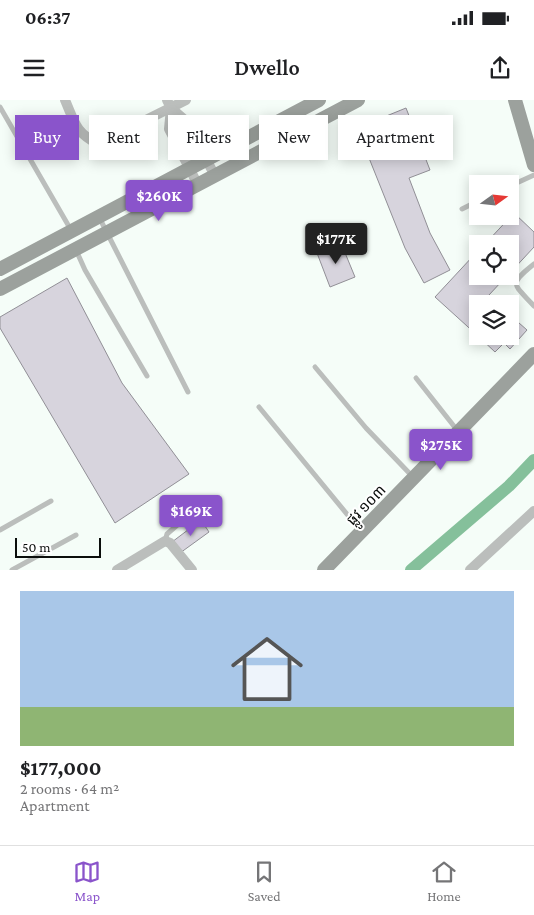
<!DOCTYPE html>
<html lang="en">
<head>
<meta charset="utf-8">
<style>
	:root { --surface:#fff; --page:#f2f2f2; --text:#202124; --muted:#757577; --line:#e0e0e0; --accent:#8a54cb }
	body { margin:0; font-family:"Crimson Pro","Noto Sans Khmer",serif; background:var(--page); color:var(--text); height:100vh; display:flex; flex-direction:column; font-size:19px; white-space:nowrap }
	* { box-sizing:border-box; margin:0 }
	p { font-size:16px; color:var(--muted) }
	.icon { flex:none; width:28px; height:28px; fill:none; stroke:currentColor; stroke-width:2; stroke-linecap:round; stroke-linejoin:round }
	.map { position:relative; height:470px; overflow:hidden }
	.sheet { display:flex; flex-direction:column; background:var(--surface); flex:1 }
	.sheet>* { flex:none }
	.guide { position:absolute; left:15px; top:15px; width:505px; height:45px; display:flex; gap:10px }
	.needle { width:32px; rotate:75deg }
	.buttons { position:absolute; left:469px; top:75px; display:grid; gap:10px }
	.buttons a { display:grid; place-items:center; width:50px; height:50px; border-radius:0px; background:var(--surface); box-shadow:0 2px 12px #0003; font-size:25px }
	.scale { position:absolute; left:15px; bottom:12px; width:86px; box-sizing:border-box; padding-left:5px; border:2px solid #0b0e0c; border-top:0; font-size:14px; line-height:18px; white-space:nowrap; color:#0b0e0c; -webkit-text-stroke:4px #fff; paint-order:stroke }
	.price { position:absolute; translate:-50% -42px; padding:0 11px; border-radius:5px; background:var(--accent); color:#fff; font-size:16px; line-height:32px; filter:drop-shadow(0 1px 2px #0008) }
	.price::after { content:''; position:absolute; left:50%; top:30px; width:15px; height:11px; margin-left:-8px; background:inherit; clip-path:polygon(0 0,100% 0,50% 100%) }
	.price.on { background:#222; color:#fff }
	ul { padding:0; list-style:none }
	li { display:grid; align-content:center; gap:10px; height:265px; padding:0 20px }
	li+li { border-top:1px solid var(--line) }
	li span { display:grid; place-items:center; height:155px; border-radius:0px; color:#555 }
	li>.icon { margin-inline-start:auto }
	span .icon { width:90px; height:90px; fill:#fffc; stroke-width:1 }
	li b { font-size:21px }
	.pill { padding:0 18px; border-radius:0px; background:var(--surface); box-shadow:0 2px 12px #0003; font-size:18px; line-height:45px }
	.pill.on { background:var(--accent); color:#fff }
	.status { display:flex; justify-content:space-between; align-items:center; height:35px; padding:0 25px; background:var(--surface); direction:ltr }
	.status svg { height:14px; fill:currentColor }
	header { display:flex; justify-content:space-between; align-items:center; height:65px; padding:0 20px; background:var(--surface); font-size:22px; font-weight:600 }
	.tab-bar { display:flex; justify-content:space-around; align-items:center; height:70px; border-top:1px solid var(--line); background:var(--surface); font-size:14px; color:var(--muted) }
	.tab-bar a { display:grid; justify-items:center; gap:2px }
	.tab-bar .on { color:var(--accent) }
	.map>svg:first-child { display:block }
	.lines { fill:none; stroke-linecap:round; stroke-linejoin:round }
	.canal { stroke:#85c09b; stroke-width:12 }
	.building { fill:#d7d4dd; stroke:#918f96 }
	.lane { stroke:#bbbebc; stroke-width:5 }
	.street { stroke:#bbbebc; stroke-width:10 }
	.secondary { stroke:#9ca19d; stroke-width:14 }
	.labels { text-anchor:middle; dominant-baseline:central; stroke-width:4; stroke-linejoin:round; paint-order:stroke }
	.street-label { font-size:15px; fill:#0b0e0c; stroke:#fff }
</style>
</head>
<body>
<div class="status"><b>06:37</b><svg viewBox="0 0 49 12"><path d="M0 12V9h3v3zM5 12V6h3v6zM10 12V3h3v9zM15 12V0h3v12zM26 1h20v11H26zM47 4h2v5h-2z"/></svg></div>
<header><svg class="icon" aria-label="menu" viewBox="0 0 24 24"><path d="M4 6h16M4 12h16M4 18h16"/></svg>Dwello<svg class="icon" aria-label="share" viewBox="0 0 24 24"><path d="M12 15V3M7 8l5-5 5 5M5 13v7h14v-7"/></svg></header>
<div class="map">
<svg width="534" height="470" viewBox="0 0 534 470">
	<rect width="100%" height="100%" fill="#f5fdf8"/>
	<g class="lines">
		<!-- canal -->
		<path class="canal" d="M411,470L509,386L534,360"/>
	</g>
	<!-- building -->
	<g class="building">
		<path d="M406,8L430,70L409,78L430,133L450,170L424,183L405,148L357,28Z"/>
		<path d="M514,113L534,132V147L510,173V144H485Z"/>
		<path d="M341,143L355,177L330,187L317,153Z"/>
		<path d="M474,155L478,158V176H497L502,181L489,195L498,204H478V236L435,197Z"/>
		<path d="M67,178L122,283L189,374L115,423L0,228V217Z"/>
		<path d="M510,215L527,230L510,249L504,243L495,252L478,236H510Z"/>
		<path d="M201,420L209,432L180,453L172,442Z"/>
	</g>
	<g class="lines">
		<!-- lane -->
		<g class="lane">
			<path d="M0,7L71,130"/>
			<path d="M510,86L534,75"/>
			<path d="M462,109L478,101"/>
			<path d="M99,117L188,292"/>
			<path d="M76,150L85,170L147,276"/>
			<path d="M534,164C508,185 513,183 534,206"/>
			<path d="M315,267L366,328L413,377"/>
			<path d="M416,278L457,330"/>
			<path d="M259,307L360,430"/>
			<path d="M0,430L51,401"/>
			<path d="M165,441L167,434L206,400"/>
			<path d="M12,470L76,435"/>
		</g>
		<!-- street -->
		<g class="street">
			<path d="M65,0C75,23 75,32 98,44L186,0"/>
			<path d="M167,0L171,8L169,29L198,85"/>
			<path d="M171,8L186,21L215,76"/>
			<path d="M117,470L165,441L170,443L192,470"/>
			<path d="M470,470L534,411"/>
		</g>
		<!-- secondary -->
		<g class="secondary">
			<path d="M515,0L534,65"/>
			<path d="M0,169L319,0"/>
			<path d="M0,189L358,0"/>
			<path d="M324,470L534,254"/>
		</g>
	</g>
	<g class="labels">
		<!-- street labels -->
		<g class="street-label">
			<text transform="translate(366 405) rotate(-46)">ផ្លូវ ១០៣</text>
		</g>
	</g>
</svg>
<div class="buttons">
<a><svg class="needle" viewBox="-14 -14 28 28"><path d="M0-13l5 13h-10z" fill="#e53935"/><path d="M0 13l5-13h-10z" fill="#757577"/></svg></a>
<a><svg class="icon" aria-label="locate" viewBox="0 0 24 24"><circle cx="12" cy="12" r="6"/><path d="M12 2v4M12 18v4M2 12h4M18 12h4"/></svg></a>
<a><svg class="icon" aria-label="layers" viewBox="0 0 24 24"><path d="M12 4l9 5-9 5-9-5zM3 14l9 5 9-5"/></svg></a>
</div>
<div class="scale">50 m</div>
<b class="price" style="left:159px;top:122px">$260K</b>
<b class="price on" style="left:336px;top:165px">$177K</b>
<b class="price" style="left:441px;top:371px">$275K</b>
<b class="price" style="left:191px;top:437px">$169K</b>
<div class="guide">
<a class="pill on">Buy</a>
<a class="pill">Rent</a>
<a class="pill">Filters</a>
<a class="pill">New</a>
<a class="pill">Apartment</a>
</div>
</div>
<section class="sheet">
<ul>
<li><span style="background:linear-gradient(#a9c7e8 75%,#8fb573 0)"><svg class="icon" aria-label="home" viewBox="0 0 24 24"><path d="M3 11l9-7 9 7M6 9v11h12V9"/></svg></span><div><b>$177,000</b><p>2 rooms · 64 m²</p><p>Apartment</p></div></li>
</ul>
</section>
<nav class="tab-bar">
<a class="on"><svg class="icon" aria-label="map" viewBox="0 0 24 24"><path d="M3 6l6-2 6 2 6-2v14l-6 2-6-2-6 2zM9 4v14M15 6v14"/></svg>Map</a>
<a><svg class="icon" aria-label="saved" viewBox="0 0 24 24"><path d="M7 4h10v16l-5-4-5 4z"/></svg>Saved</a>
<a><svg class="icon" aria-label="home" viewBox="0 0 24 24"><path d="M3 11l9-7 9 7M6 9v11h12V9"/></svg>Home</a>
</nav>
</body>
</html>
